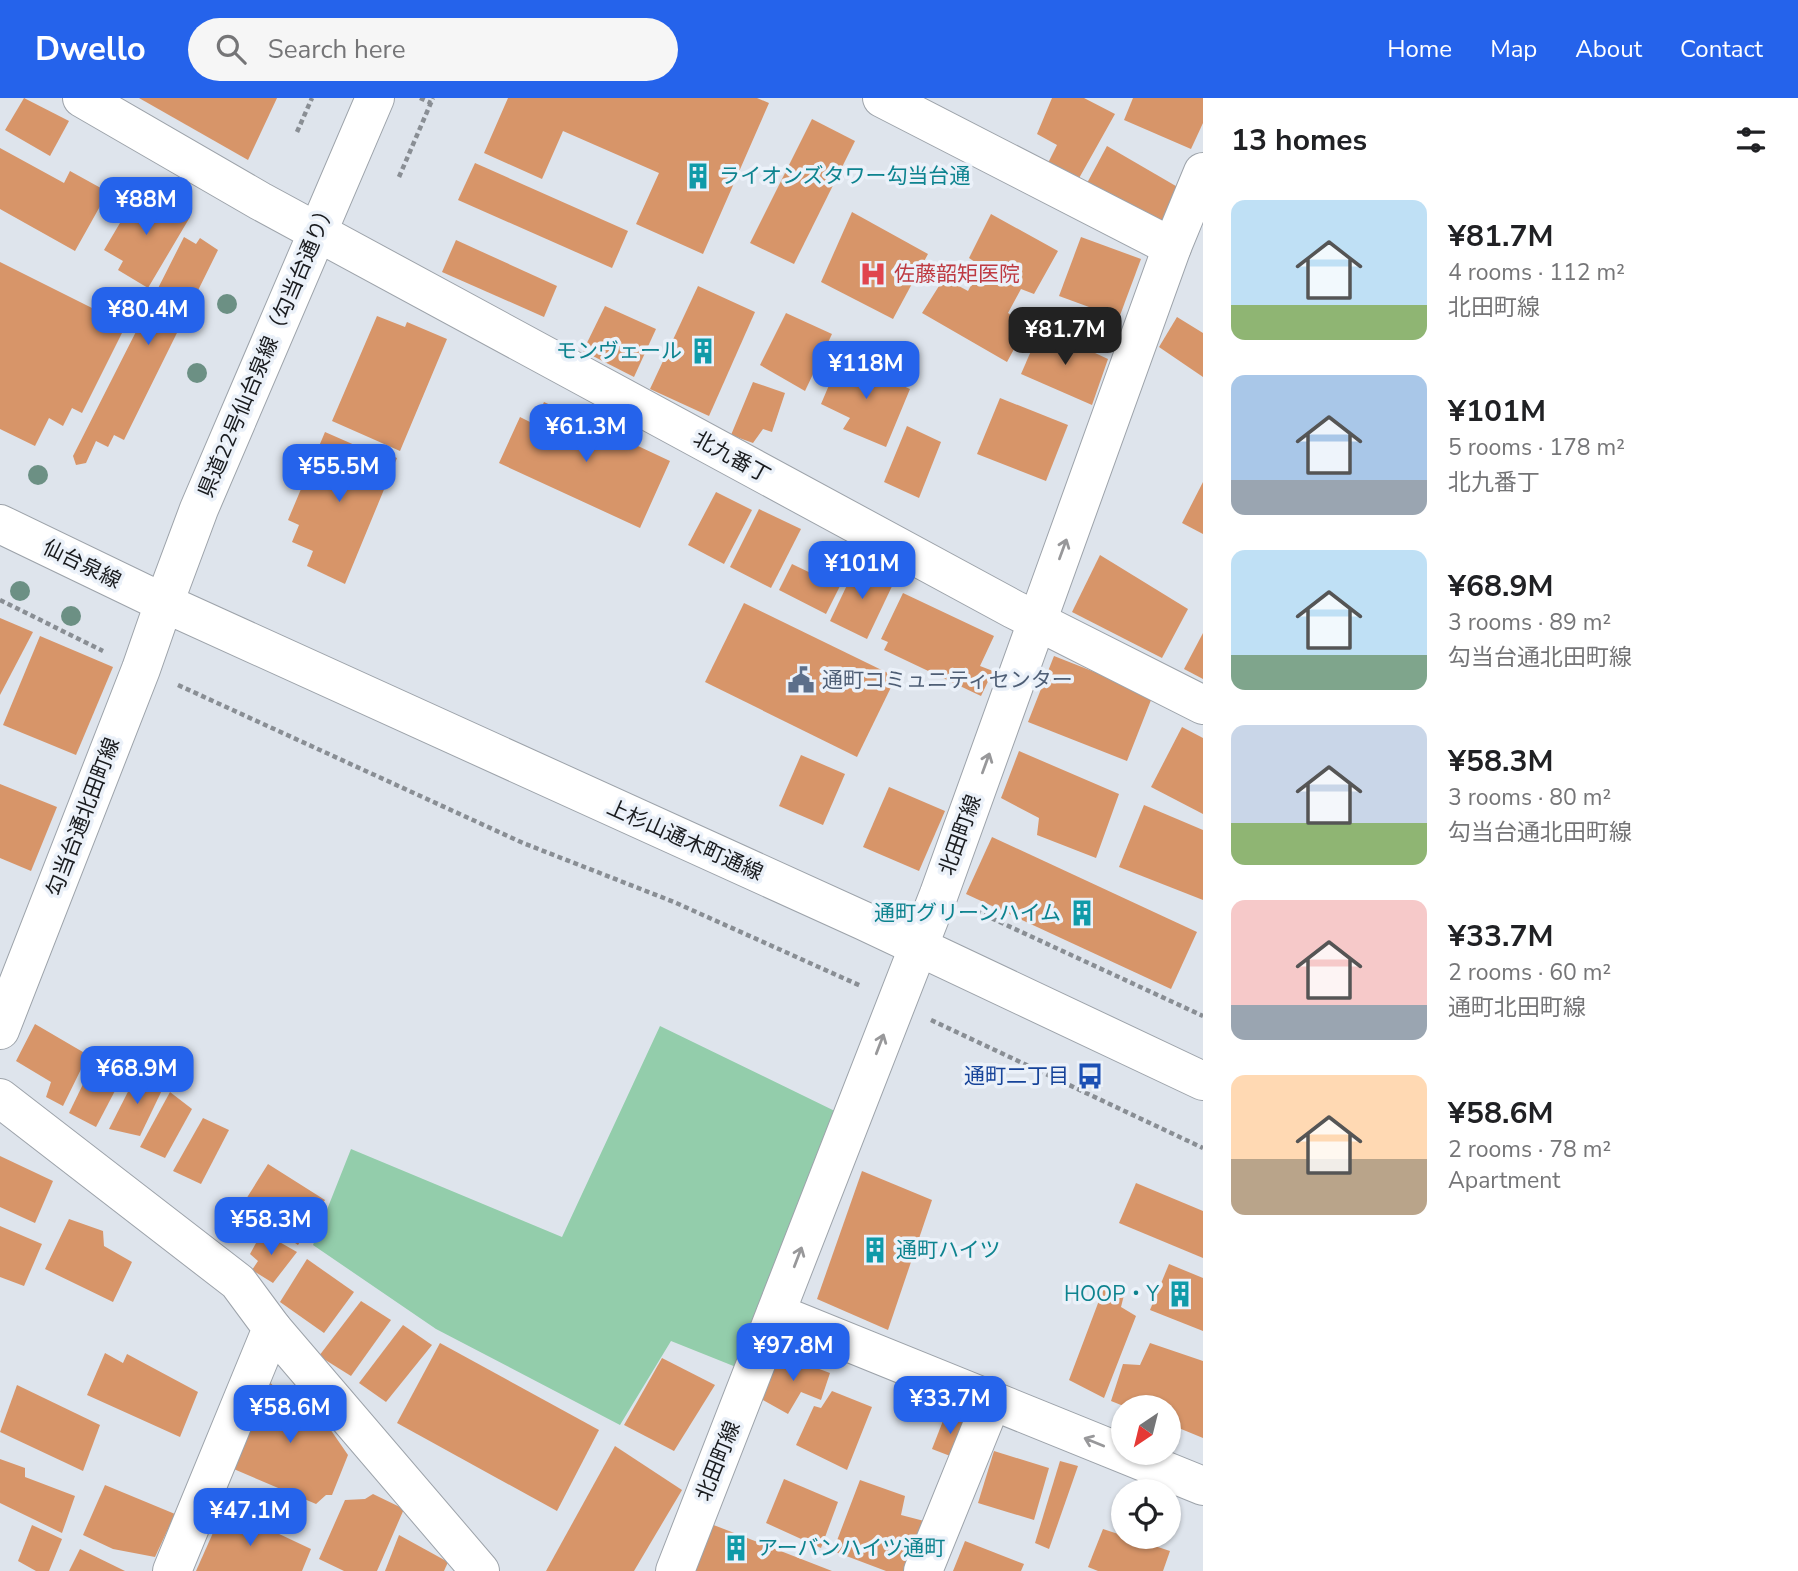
<!DOCTYPE html>
<html lang="en">
<head>
<meta charset="utf-8">
<style>
	:root { --surface:#fff; --page:#f6f6f6; --text:#202124; --muted:#757577; --accent:#2563eb }
	body { margin:0; font-family:"Nunito Sans","Noto Sans JP",sans-serif; background:var(--page); color:var(--text); height:100vh; display:flex; flex-direction:column; font-size:26px; white-space:nowrap }
	* { box-sizing:border-box; margin:0 }
	p { font-size:23px; color:var(--muted) }
	.icon { flex:none; width:38px; height:38px; fill:none; stroke:currentColor; stroke-width:2; stroke-linecap:round; stroke-linejoin:round }
	.map { position:relative; flex:1; overflow:hidden }
	.sheet { display:flex; flex-direction:column; background:var(--surface); width:595px }
	.sheet>* { flex:none }
	.needle { width:46px; rotate:215deg }
	.buttons { position:absolute; left:1111px; top:1297px; display:grid; gap:14px }
	.buttons a { display:grid; place-items:center; width:70px; height:70px; border-radius:50%; background:var(--surface); box-shadow:0 2px 5px #0004; font-size:35px }
	.price { position:absolute; translate:-50% -60px; padding:0 16px; border-radius:14px; background:var(--accent); color:#fff; font-size:23px; line-height:46px; filter:drop-shadow(0 2px 4px #0008) }
	.price::after { content:''; position:absolute; left:50%; top:42px; width:21px; height:16px; margin-left:-10px; background:inherit; clip-path:polygon(0 0,100% 0,50% 100%) }
	.price.selected { background:#222; color:#fff }
	ul { padding:0; list-style:none }
	li { display:flex; align-items:center; gap:21px; height:175px; padding:0 28px }
	li span { display:grid; place-items:center; flex:none; width:196px; height:140px; border-radius:14px; color:#555 }
	li>.icon { margin-inline-start:auto }
	span .icon { width:84px; height:84px; fill:#fffc; stroke-width:1 }
	li b { font-size:30px }
	h2 { display:flex; justify-content:space-between; align-items:center; height:84px; padding:0 28px; font-size:30px }
	header { display:flex; align-items:center; gap:42px; box-sizing:border-box; height:98px; padding:0 35px; background:var(--accent); color:#fff }
	header strong { font-size:33px }
	nav { display:flex; gap:38px; margin-inline-start:auto; font-size:24px }
	.search { width:490px; height:63px; background:var(--page); display:flex; align-items:center; gap:18px; box-sizing:border-box; padding:0 24px; border-radius:38px; color:var(--muted); font-size:26px }
	main { display:flex; flex:1; min-height:0 }
	.map>svg:first-child { display:block }
	.green { fill:#93cdab }
	.building { fill:#d79569 }
	.lines { fill:none; stroke-linecap:round; stroke-linejoin:round }
	.minor-casing { stroke:#9da3aa; stroke-width:40 }
	.major-casing { stroke:#9da3aa; stroke-width:40 }
	.path { stroke:#898e94; stroke-width:4.5; stroke-dasharray:5 3.5; stroke-linecap:butt }
	.minor { stroke:#fff; stroke-width:38 }
	.major { stroke:#fff; stroke-width:38 }
	.tree { fill:#6c9084 }
	.oneway { stroke:#98989a }
	.labels { text-anchor:middle; dominant-baseline:central; stroke-width:7; stroke-linejoin:round; paint-order:stroke }
	.culture-label { font-size:21px; fill:#0d838f; stroke:#ebf1f9; text-anchor:start }
	.health-label { font-size:21px; fill:#be3a42; stroke:#ebf1f9; text-anchor:start }
	.street-label { font-size:21px; fill:#191b1e; stroke:#ebf1f9 }
	.service-label { font-size:21px; fill:#4e5e75; stroke:#ebf1f9; text-anchor:start }
	.transit-label { font-size:21px; fill:#164399; stroke:#ebf1f9; text-anchor:end }
</style>
</head>
<body>
<header>
<strong>Dwello</strong>
<div class="search"><svg class="icon" aria-label="search" viewBox="0 0 24 24"><circle cx="10" cy="10" r="6"/><path d="M15 15l6 6"/></svg>Search here</div>
<nav><a>Home</a><a>Map</a><a>About</a><a>Contact</a></nav>
</header>
<main>
<div class="map">
<svg width="1203" height="1473" viewBox="0 0 1203 1473">
	<rect width="100%" height="100%" fill="#dee4ec"/>
	<!-- green -->
	<path class="green" d="M660,928L843,1017L746,1273L671,1243L620,1327L436,1231L313,1147L351,1051L562,1139Z"/>
	<!-- building -->
	<g class="building">
		<path d="M24,0L69,23L50,58L5,32Z"/>
		<path d="M139,0H277L248,62Z"/>
		<path d="M508,0H757L769,5L703,156L636,126L659,75L563,33L542,81L484,55Z"/>
		<path d="M1052,0H1084L1115,16L1078,82L1047,67L1057,47L1037,36Z"/>
		<path d="M1133,0H1203V25L1191,51L1124,22Z"/>
		<path d="M812,21L855,43L794,166L750,145Z"/>
		<path d="M1107,48L1181,91L1160,128L1086,87Z"/>
		<path d="M0,50L64,85L70,73L108,94L75,153L0,111Z"/>
		<path d="M475,65L628,133L612,170L458,102Z"/>
		<path d="M140,91L190,119L148,190L118,172L123,163L104,152Z"/>
		<path d="M852,114L928,156L893,221L821,184Z"/>
		<path d="M991,116L1058,153L1034,196L1021,191L1008,215L1027,227L1007,264L922,215L944,180L968,193L981,168L969,160Z"/>
		<path d="M184,139L196,146L200,140L218,152L124,342L114,337L108,349L96,343L86,365L76,367L73,358Z"/>
		<path d="M1081,139L1141,161L1119,220L1059,198Z"/>
		<path d="M456,142L557,188L544,219L442,174Z"/>
		<path d="M0,164L126,227L82,315L72,310L63,328L49,320L35,348L0,331Z"/>
		<path d="M698,188L755,214L709,318L650,291Z"/>
		<path d="M605,208L656,231L634,279L583,253Z"/>
		<path d="M786,215L832,236L805,293L760,267Z"/>
		<path d="M377,218L405,229L407,224L447,241L400,353L332,323Z"/>
		<path d="M1177,219L1203,235V279L1159,249Z"/>
		<path d="M1041,230L1108,261L1092,307L1021,276Z"/>
		<path d="M841,259L910,291L886,349L843,331L850,320L821,306Z"/>
		<path d="M753,284L785,295L772,334L763,331L753,345L731,337Z"/>
		<path d="M1000,300L1068,327L1046,383L977,356Z"/>
		<path d="M544,304L670,363L640,430L499,365L520,319L534,326Z"/>
		<path d="M907,328L941,344L919,400L884,384Z"/>
		<path d="M325,334L382,359L385,355L397,360L345,486L307,468L313,453L292,444L299,427L288,422Z"/>
		<path d="M1203,384V436L1182,425Z"/>
		<path d="M716,394L752,412L724,466L688,447Z"/>
		<path d="M759,411L801,431L771,490L730,469Z"/>
		<path d="M1100,457L1188,511L1162,560L1072,514Z"/>
		<path d="M824,463L847,474L826,516L779,492L792,466L817,478Z"/>
		<path d="M857,466L894,484L867,541L830,523Z"/>
		<path d="M903,495L994,538L980,568L993,573L981,598L884,552L888,544L881,541Z"/>
		<path d="M744,505L896,579L857,659L705,584Z"/>
		<path d="M0,520L33,534L0,597Z"/>
		<path d="M1203,535V581L1184,571Z"/>
		<path d="M40,538L113,569L76,657L3,627Z"/>
		<path d="M1054,558L1153,597L1127,663L1028,624Z"/>
		<path d="M1182,629L1203,640V716L1151,689Z"/>
		<path d="M1019,653L1119,696L1096,760L1037,737L1039,720L1001,700Z"/>
		<path d="M801,657L845,676L823,727L779,708Z"/>
		<path d="M0,686L57,709L31,773L0,760Z"/>
		<path d="M889,689L945,713L919,773L863,749Z"/>
		<path d="M1144,707L1203,732V802L1119,769Z"/>
		<path d="M992,739L1197,834L1171,891L966,796Z"/>
		<path d="M35,926L88,957L63,1008L46,999L51,984L16,963Z"/>
		<path d="M100,951L128,968L96,1029L69,1015Z"/>
		<path d="M138,974L164,988L140,1038L109,1031Z"/>
		<path d="M170,994L192,1011L165,1060L140,1049Z"/>
		<path d="M203,1020L229,1032L201,1086L173,1073Z"/>
		<path d="M0,1058L53,1083L35,1125L0,1109Z"/>
		<path d="M268,1066L325,1102L298,1147L261,1122L248,1137L231,1125Z"/>
		<path d="M862,1073L932,1102L888,1232L817,1201Z"/>
		<path d="M1136,1085L1203,1113V1160L1119,1125Z"/>
		<path d="M69,1121L103,1133L104,1148L132,1164L113,1204L45,1171Z"/>
		<path d="M0,1128L42,1146L24,1188L0,1179Z"/>
		<path d="M262,1134L297,1154L273,1185L252,1172L258,1163L250,1156Z"/>
		<path d="M307,1161L354,1194L324,1235L280,1204Z"/>
		<path d="M1169,1166L1203,1180V1233L1150,1212Z"/>
		<path d="M1106,1184L1125,1193L1121,1209L1136,1218L1104,1300L1069,1282Z"/>
		<path d="M361,1203L391,1222L351,1278L319,1258Z"/>
		<path d="M403,1227L432,1247L386,1304L359,1285Z"/>
		<path d="M440,1245L599,1332L557,1413L397,1325Z"/>
		<path d="M1150,1245L1203,1263V1340L1169,1326V1309H1126L1111,1303L1123,1266L1140,1267Z"/>
		<path d="M105,1255L123,1265L127,1256L198,1294L180,1339L87,1297Z"/>
		<path d="M782,1257L830,1275L821,1302L801,1294L788,1316L761,1301L775,1261Z"/>
		<path d="M662,1260L715,1287L674,1353L624,1327Z"/>
		<path d="M267,1281L277,1292L299,1286L348,1357L332,1397H326L316,1406L229,1369Z"/>
		<path d="M17,1287L100,1327L83,1373L0,1334Z"/>
		<path d="M832,1293L872,1309L847,1372L796,1347L814,1308L821,1310Z"/>
		<path d="M946,1315L965,1321L958,1361L932,1351Z"/>
		<path d="M615,1348L682,1392L634,1473H546Z"/>
		<path d="M994,1353L1049,1370L1034,1422L978,1405Z"/>
		<path d="M0,1361L25,1370V1379L75,1398L62,1435L0,1405Z"/>
		<path d="M1060,1363L1078,1368L1049,1451L1035,1445Z"/>
		<path d="M784,1381L838,1404L821,1450L766,1425Z"/>
		<path d="M860,1382L905,1398L901,1417L928,1424L907,1473H886L833,1453Z"/>
		<path d="M105,1387L175,1416L155,1459L113,1451L83,1437Z"/>
		<path d="M373,1396L404,1411L377,1473H344L319,1461L345,1402L365,1401Z"/>
		<path d="M224,1410L311,1451L302,1473H196Z"/>
		<path d="M711,1426L832,1473H692Z"/>
		<path d="M32,1427L62,1441L49,1473H36L18,1463Z"/>
		<path d="M1103,1431L1170,1453L1163,1473H1098L1088,1469Z"/>
		<path d="M399,1437L448,1464L444,1473H385Z"/>
		<path d="M965,1443L1024,1466L1021,1473H953Z"/>
		<path d="M80,1451L125,1473H69Z"/>
	</g>
	<g class="lines">
		<!-- minor casing -->
		<g class="minor-casing">
			<g id="minor">
				<path d="M82,0L260,103L1013,511L1203,607"/>
				<path d="M882,0L1172,149"/>
				<path d="M0,932L141,571L164,505L864,823L1203,983"/>
				<path d="M0,1000L238,1184L272,1230L172,1473"/>
				<path d="M776,1215L1203,1388"/>
				<path d="M272,1230L480,1473"/>
				<path d="M675,1473L939,796L1172,149L1203,74"/>
				<path d="M923,1473L992,1303"/>
			</g>
		</g>
		<!-- major casing -->
		<g class="major-casing">
			<path id="major" d="M0,426L164,505L199,411L375,0"/>
		</g>
		<!-- path -->
		<g class="path">
			<path d="M420,0L431,5"/>
			<path d="M297,34L312,0"/>
			<path d="M399,79L433,0"/>
			<path d="M0,502L103,553"/>
			<path d="M178,587L523,745L674,804L861,888"/>
			<path d="M976,813L1203,918"/>
			<path d="M931,922L1203,1050"/>
		</g>
		<!-- minor -->
		<use href="#minor" class="minor"/>
		<!-- major -->
		<use href="#major" class="major"/>
	</g>
	<!-- trees -->
	<g class="tree">
		<circle cx="227" cy="206" r="10"/>
		<circle cx="197" cy="275" r="10"/>
		<circle cx="38" cy="377" r="10"/>
		<circle cx="20" cy="493" r="10"/>
		<circle cx="71" cy="518" r="10"/>
	</g>
	<!-- one-way arrows -->
	<defs><path id="oneway-shaft" d="M-6 0H5M1.5-3L5.5 0L1.5 3" fill="none" stroke-width="1.6" stroke-linecap="round" stroke-linejoin="round" transform="scale(1.75)"/></defs>
	<g class="oneway">
		<use href="#oneway-shaft" transform="translate(1063 451) rotate(-70)"/>
		<use href="#oneway-shaft" transform="translate(986 665) rotate(-70)"/>
		<use href="#oneway-shaft" transform="translate(880 946) rotate(-69)"/>
		<use href="#oneway-shaft" transform="translate(798 1159) rotate(-69)"/>
		<use href="#oneway-shaft" transform="translate(1094 1344) rotate(-158)"/>
	</g>
	<!-- icons -->
	<defs>
		<g id="building-bare" transform="scale(2.1)"><path d="M-4-6H4V6H1V3H-1V6H-4ZM-2.5-4.3h1.7v1.8h-1.7ZM.8-4.3h1.7v1.8H.8ZM-2.5-1h1.7V.8h-1.7ZM.8-1h1.7V.8H.8Z" fill="#0f9aa8" stroke="#ebf1f9" stroke-width="2.5" paint-order="stroke"/></g>
		<g id="hospital-bare" transform="scale(2.1)"><path d="M-5-5h3v3.5h4V-5h3V5h-3V1.5h-4V5h-3Z" fill="#e0444e" stroke="#ebf1f9" stroke-width="2.5" paint-order="stroke"/></g>
		<g id="civic-bare" transform="scale(2.1)"><path d="M-.6-6.5H3V-4.5H.6V-3L4-1V1h2V6H-6V1h2V-1L-.6-3ZM-1.2 2.5V6h2.4V2.5Z" fill="#5c6f8a" stroke="#ebf1f9" stroke-width="2.5" paint-order="stroke"/></g>
		<g id="bus-bare" transform="scale(2.1)"><path d="M-5-6H5V4H4V6H2V4H-2V6H-4V4H-5ZM-3.5-4V0h7V-4ZM-3.5 1.2v1.5H-2V1.2ZM2 1.2v1.5H3.5V1.2Z" fill="#1a4fb4" stroke="#ebf1f9" stroke-width="2.5" paint-order="stroke"/></g>
	</defs>
	<g fill-rule="evenodd">
		<use href="#building-bare" x="698" y="78"/>
		<use href="#hospital-bare" x="873" y="176"/>
		<use href="#building-bare" x="703" y="253"/>
		<use href="#civic-bare" x="801" y="582"/>
		<use href="#building-bare" x="1082" y="815"/>
		<use href="#bus-bare" x="1090" y="978"/>
		<use href="#building-bare" x="875" y="1152"/>
		<use href="#building-bare" x="1180" y="1196"/>
		<use href="#building-bare" x="736" y="1450"/>
	</g>
	<g class="labels">
		<!-- culture labels -->
		<g class="culture-label">
			<text x="719" y="78">ライオンズタワー勾当台通</text>
			<text x="682" y="253" text-anchor="end">モンヴェール</text>
			<text x="1061" y="815" text-anchor="end">通町グリーンハイム</text>
			<text x="896" y="1152">通町ハイツ</text>
			<text x="1159" y="1196" text-anchor="end">HOOP・Y</text>
			<text x="757" y="1450">アーバンハイツ通町</text>
		</g>
		<!-- health labels -->
		<g class="health-label">
			<text x="894" y="176">佐藤韶矩医院</text>
		</g>
		<!-- street labels -->
		<g class="street-label">
			<text transform="translate(267 251) rotate(-67)">県道22号仙台泉線（勾当台通り）</text>
			<text transform="translate(732 359) rotate(29)">北九番丁</text>
			<text transform="translate(82 466) rotate(26)">仙台泉線</text>
			<text transform="translate(83 719) rotate(-69)">勾当台通北田町線</text>
			<text transform="translate(960 737) rotate(-70)">北田町線</text>
			<text transform="translate(685 742) rotate(24)">上杉山通木町通線</text>
			<text transform="translate(718 1363) rotate(-68)">北田町線</text>
		</g>
		<!-- service labels -->
		<g class="service-label">
			<text x="822" y="582">通町コミュニティセンター</text>
		</g>
		<!-- transit labels -->
		<g class="transit-label">
			<text x="1069" y="978">通町二丁目</text>
		</g>
	</g>
</svg>
<div class="buttons">
<a><svg class="needle" viewBox="-14 -14 28 28"><path d="M0-13l5 13h-10z" fill="#e53935"/><path d="M0 13l5-13h-10z" fill="#757577"/></svg></a>
<a><svg class="icon" aria-label="locate" viewBox="0 0 24 24"><circle cx="12" cy="12" r="6"/><path d="M12 2v4M12 18v4M2 12h4M18 12h4"/></svg></a>
</div>
<b class="price" style="left:146px;top:139px">¥88M</b>
<b class="price" style="left:148px;top:249px">¥80.4M</b>
<b class="price selected" style="left:1065px;top:269px">¥81.7M</b>
<b class="price" style="left:866px;top:303px">¥118M</b>
<b class="price" style="left:586px;top:366px">¥61.3M</b>
<b class="price" style="left:339px;top:406px">¥55.5M</b>
<b class="price" style="left:862px;top:503px">¥101M</b>
<b class="price" style="left:137px;top:1008px">¥68.9M</b>
<b class="price" style="left:271px;top:1159px">¥58.3M</b>
<b class="price" style="left:793px;top:1285px">¥97.8M</b>
<b class="price" style="left:950px;top:1338px">¥33.7M</b>
<b class="price" style="left:290px;top:1347px">¥58.6M</b>
<b class="price" style="left:250px;top:1450px">¥47.1M</b>
</div>
<section class="sheet">
<h2>13 homes<svg class="icon" aria-label="filters" viewBox="0 0 24 24"><path d="M4 7h16M4 17h16"/><circle cx="9" cy="7" r="2"/><circle cx="15" cy="17" r="2"/></svg></h2>
<ul>
<li><span style="background:linear-gradient(#bfe0f5 75%,#8fb573 0)"><svg class="icon" aria-label="home" viewBox="0 0 24 24"><path d="M3 11l9-7 9 7M6 9v11h12V9"/></svg></span><div><b>¥81.7M</b><p>4 rooms · 112 m²</p><p>北田町線</p></div></li>
<li><span style="background:linear-gradient(#a9c7e8 75%,#9aa5b1 0)"><svg class="icon" aria-label="home" viewBox="0 0 24 24"><path d="M3 11l9-7 9 7M6 9v11h12V9"/></svg></span><div><b>¥101M</b><p>5 rooms · 178 m²</p><p>北九番丁</p></div></li>
<li><span style="background:linear-gradient(#bfe0f5 75%,#7fa58c 0)"><svg class="icon" aria-label="home" viewBox="0 0 24 24"><path d="M3 11l9-7 9 7M6 9v11h12V9"/></svg></span><div><b>¥68.9M</b><p>3 rooms · 89 m²</p><p>勾当台通北田町線</p></div></li>
<li><span style="background:linear-gradient(#c9d6e8 70%,#8fb573 0)"><svg class="icon" aria-label="home" viewBox="0 0 24 24"><path d="M3 11l9-7 9 7M6 9v11h12V9"/></svg></span><div><b>¥58.3M</b><p>3 rooms · 80 m²</p><p>勾当台通北田町線</p></div></li>
<li><span style="background:linear-gradient(#f6c9c9 75%,#9aa5b1 0)"><svg class="icon" aria-label="home" viewBox="0 0 24 24"><path d="M3 11l9-7 9 7M6 9v11h12V9"/></svg></span><div><b>¥33.7M</b><p>2 rooms · 60 m²</p><p>通町北田町線</p></div></li>
<li><span style="background:linear-gradient(#ffd9b3 60%,#b9a48a 0)"><svg class="icon" aria-label="home" viewBox="0 0 24 24"><path d="M3 11l9-7 9 7M6 9v11h12V9"/></svg></span><div><b>¥58.6M</b><p>2 rooms · 78 m²</p><p>Apartment</p></div></li>
</ul>
</section>
</main>
</body>
</html>
